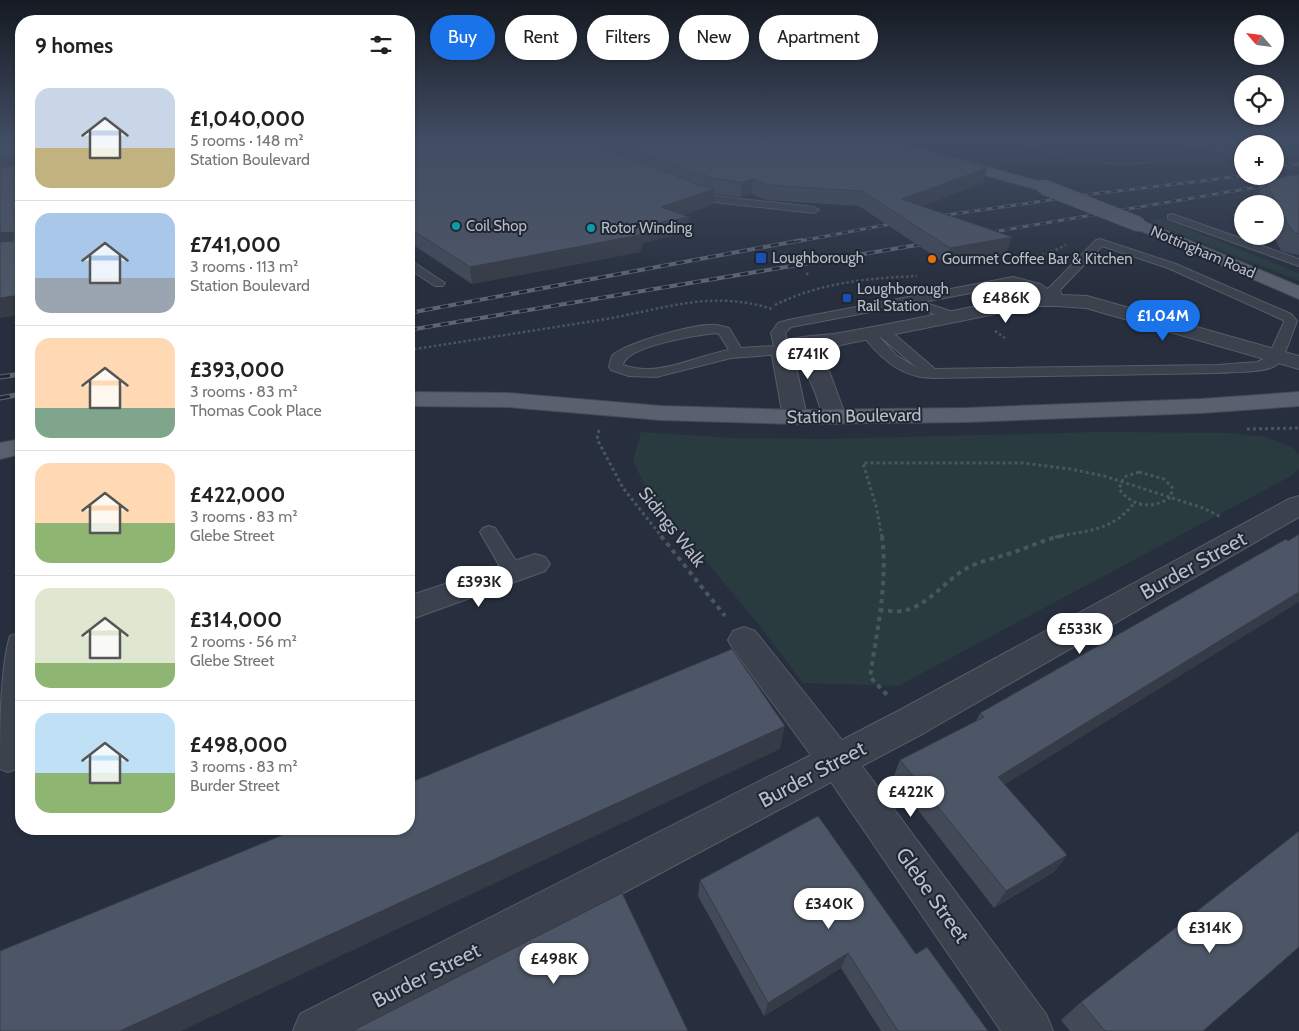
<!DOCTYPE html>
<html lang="en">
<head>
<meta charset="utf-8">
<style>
	:root { --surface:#fff; --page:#f2f2f2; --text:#222; --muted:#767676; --line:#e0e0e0; --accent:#1a73e8 }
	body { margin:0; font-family:Cabin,sans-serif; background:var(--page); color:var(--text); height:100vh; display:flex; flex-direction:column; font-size:19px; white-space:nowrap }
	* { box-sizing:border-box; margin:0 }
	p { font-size:16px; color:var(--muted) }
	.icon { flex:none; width:28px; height:28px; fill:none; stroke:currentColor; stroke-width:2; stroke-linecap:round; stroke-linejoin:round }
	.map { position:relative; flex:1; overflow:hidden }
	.details { position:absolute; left:15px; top:15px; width:400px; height:820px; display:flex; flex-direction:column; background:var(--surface); border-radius:20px; box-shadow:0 1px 4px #0004 }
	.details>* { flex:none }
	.guide { position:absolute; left:430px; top:15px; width:475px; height:45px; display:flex; gap:10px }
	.needle { width:32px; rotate:298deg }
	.tools { position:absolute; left:1234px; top:15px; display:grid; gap:10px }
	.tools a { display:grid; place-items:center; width:50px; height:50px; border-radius:50%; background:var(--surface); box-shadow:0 1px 4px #0004; font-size:25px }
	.price { position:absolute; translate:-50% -42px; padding:0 11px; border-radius:18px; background:#fff; color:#222; font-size:16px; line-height:32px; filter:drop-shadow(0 1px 2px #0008) }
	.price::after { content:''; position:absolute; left:50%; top:30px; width:15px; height:11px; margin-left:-8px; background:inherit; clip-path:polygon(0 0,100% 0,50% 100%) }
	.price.current { background:var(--accent); color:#fff }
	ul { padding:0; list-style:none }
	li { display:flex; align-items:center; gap:15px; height:125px; padding:0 20px }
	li+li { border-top:1px solid var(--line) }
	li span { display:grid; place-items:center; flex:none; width:140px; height:100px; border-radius:15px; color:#555 }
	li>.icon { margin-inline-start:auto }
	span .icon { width:60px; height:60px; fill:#fffc; stroke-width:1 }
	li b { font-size:21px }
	h2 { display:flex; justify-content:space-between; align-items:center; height:60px; padding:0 20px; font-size:21px }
	.pill { padding:0 18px; border-radius:22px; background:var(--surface); box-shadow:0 1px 4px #0004; font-size:18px; line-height:45px }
	.pill.current { background:var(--accent); color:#fff }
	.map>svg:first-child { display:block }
	.green { fill:#293b3f }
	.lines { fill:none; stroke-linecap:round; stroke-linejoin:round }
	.stream { fill:#3e4c65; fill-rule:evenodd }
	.lane-casing { stroke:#565d69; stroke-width:2 }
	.street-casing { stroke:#565d69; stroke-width:2 }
	.primary-casing { stroke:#444b57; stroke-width:2 }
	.path-far3 { stroke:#47585c; stroke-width:2; stroke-dasharray:2 2; stroke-linecap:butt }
	.path-far2 { stroke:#47585c; stroke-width:2.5; stroke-dasharray:2.5 2.5; stroke-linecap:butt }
	.path-far1 { stroke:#47585c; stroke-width:3; stroke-dasharray:3 3; stroke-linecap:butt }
	.path { stroke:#47585c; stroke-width:4; stroke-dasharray:4.5 4.5; stroke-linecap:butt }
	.lane { fill:#3b424e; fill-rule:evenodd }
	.street { fill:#3b424e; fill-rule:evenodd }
	.primary { fill:#59616e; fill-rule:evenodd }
	.rail-far2-casing { stroke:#5d6575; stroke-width:3 }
	.rail-far1-casing { stroke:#5d6575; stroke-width:4 }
	.rail-casing { stroke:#5d6575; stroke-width:5 }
	.rail-far2 { stroke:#202733; stroke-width:2; stroke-dasharray:6; stroke-linecap:butt }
	.rail-far1 { stroke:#202733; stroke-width:2.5; stroke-dasharray:8; stroke-linecap:butt }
	.rail { stroke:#202733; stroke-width:3; stroke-dasharray:10; stroke-linecap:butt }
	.primary-bridge-casing { stroke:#444b57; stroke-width:16; stroke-linecap:butt }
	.primary-bridge { stroke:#59616e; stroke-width:15 }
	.wall { fill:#424a58; fill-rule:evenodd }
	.shaded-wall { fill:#363c47 }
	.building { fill:#4d5666; stroke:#363c47 }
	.culture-dot { fill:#0f9aa8; stroke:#202733; stroke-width:2 }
	.transit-dot { fill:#1a4fb4; stroke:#202733; stroke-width:2 }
	.food-dot { fill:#e8710a; stroke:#202733; stroke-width:2 }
	.labels { text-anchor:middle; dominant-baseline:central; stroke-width:4; stroke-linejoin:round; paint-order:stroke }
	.far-poi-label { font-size:15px; fill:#b7bdc9; stroke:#202733; text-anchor:start }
	.far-street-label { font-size:15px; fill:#b7bdc9; stroke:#202733 }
	.street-label { font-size:18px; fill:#b7bdc9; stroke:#202733 }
	.near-street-label { font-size:21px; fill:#b7bdc9; stroke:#202733 }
</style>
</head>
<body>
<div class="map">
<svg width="1299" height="1031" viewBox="0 0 1299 1031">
	<rect width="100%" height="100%" fill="#272f3e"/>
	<!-- green -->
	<g class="green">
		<path d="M1191,141H1299V156L1275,158V144H1242V152Z"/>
		<path d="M1161,218L1299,273V281L1150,222Z"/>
		<path d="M641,432L734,438L824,439L1101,432L1230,433L1266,437L1291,447L1299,454V469L1291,476L898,686L803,683L762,629L646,488L633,461Z"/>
	</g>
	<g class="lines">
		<!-- stream -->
		<path class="stream" d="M1174,141H1184L1242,154V156Z"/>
		<!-- lane casing -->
		<g class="lane-casing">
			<g id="lane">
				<path d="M691,189L715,196L814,207L819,210L814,213L714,202L688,194L686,192Z"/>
				<path d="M1239,212L1242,213V220L1234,215Z"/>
				<path d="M1172,214L1299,259V266L1168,219V215Z"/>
				<path d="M1100,239L1176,264L1291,314L1297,321C1293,331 1284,361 1275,366C1262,373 1232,372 1217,373L933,378C928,377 922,378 917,376C894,371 875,352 861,333L863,330H873L896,355L917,368L876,333L875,330L876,327H886L935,369L1217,365L1257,362L1268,357L1284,322L1283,320L1168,268L1102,246L1060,290L1063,300L1057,304L1032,290L1013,285L923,302L956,313L958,316L956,319L952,320L907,305L791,327L785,333L789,350L782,354L731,358L656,377L629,376L611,370L609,367L612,356C627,342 697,323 717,325C721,326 725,327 729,328L741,348L774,346L771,333L778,323L788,320L1013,277L1040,284L1048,289L1096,240ZM716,333L719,334L729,350C694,356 659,378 623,365C626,346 698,335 716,333Z"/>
				<path d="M409,261L413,262L445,283L443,286H435L409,269Z"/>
				<path d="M489,526L495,528L520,567L522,572L520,577L513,579L506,577L480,532L483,528Z"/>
			</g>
		</g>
		<!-- street casing -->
		<g class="street-casing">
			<g id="street">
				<path d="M1036,294L1087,296L1299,356V369L1086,308L1057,306H1036L840,345L827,356L825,360L846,417L842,422L834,424L826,422C820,414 820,404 816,395C812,383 805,373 804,360L810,349L793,353L807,417L803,422L795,424L787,422L783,417L771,350C781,336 817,336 833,334C901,323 968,307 1036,294Z"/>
				<path d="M1299,496V517L924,733L862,766L1046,1014L1053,1031H1001L831,782L365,1031H293L300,1014L811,755L733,649L728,640L733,631L744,627L755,631L842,740L898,711L1289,499Z"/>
				<path d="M535,554L545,557L550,564L545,571L409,620V596Z"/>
				<path d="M21,632V767L8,772L0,769C0,734 0,667 10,636Z"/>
			</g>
		</g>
		<!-- primary casing -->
		<g class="primary-casing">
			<g id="primary">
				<path d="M871,141H893L1049,184L1051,187L1049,190H1039L872,144Z"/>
				<path d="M1138,219L1299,286V299L1132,227L1130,224L1132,221Z"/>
				<path d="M409,392L507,393L661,406L795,410L967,408L1201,399L1299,392V406L1201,413L967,422L795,424L661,420L507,407L409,406Z"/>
				<path d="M21,439V454L0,459V443Z"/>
			</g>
		</g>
		<!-- path-far3 -->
		<path class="path-far3" d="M1022,141C1076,168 1126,165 1185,160"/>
		<!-- path-far2 -->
		<g class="path-far2">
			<path d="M783,254L788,253"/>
			<path d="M1017,259L1047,254L1066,245"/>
			<path d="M806,274L811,273"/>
			<path d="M775,305C819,283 868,278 917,276"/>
			<path d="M995,331L1005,338"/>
			<path d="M409,350C473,340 537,330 600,320C662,310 710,289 772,309"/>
		</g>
		<!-- path-far1 -->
		<g class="path-far1">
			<path d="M1247,429L1299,428"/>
			<path d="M599,430L597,439L623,488L662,537"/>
			<path d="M1139,472L1164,479L1172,487L1171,497C1152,510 1133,507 1119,489L1124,477Z"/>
			<path d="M882,537L876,506L863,463H1023L1070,469L1104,476L1203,508L1221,517"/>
			<path d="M1055,537C1089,530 1113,531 1135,502"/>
		</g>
		<!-- path -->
		<g class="path">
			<path d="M661,536L725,616"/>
			<path d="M882,536C888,583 877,630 870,677L889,697"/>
			<path d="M879,610C887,610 895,612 902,611C929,606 944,581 967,568C980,561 996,558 1011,553C1028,548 1044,539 1062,536"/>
		</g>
		<!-- lane -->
		<use href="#lane" class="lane"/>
		<!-- street -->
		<use href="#street" class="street"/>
		<!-- primary -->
		<use href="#primary" class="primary"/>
		<!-- rail-far2 casing -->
		<g class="rail-far2-casing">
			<g id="rail-far2">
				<path d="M1275,167L1299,164"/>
				<path d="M933,217L1084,195L1242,176"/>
				<path d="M981,234L1299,180"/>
				<path d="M795,242L901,222"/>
			</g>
		</g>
		<!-- rail-far1 casing -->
		<g class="rail-far1-casing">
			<g id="rail-far1">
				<path d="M409,313L802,240"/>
				<path d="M409,330L929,243"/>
			</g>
		</g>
		<!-- rail casing -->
		<g class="rail-casing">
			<g id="rail">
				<path d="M0,377L21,374"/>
				<path d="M0,398L21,394"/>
			</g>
		</g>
		<!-- rail-far2 -->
		<use href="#rail-far2" class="rail-far2"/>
		<!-- rail-far1 -->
		<use href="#rail-far1" class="rail-far1"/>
		<!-- rail -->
		<use href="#rail" class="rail"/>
		<!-- primary-bridge casing -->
		<g class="primary-bridge-casing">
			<path id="primary-bridge" d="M1044,187L1138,224"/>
		</g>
		<!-- primary-bridge -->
		<use href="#primary-bridge" class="primary-bridge"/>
	</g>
	<!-- wall -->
	<g class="wall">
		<path d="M409,141H894L983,183L921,206L1012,237L1006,254L946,264L859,206L766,200L752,194L741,197L714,194V204L684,215L688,232L643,243L640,252L472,284L409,242ZM618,149V154L611,151Z"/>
		<path d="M1299,174V255L1289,253L1281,251L1274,236H1275V204H1258L1256,199L1265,181Z"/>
		<path d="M1288,541L1004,785L1067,855L1054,872L994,908L893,778L900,760L976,721L980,713Z"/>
		<path d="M700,880L916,954L988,1031H881L841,968L764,1016L698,896Z"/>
		<path d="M1081,1002L1203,1031H1070L1061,1020Z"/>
	</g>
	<!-- shaded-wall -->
	<g class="shaded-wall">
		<path d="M605,141H644L618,145V149L605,153Z"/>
		<path d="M13,157L21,171L0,173V158Z"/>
		<path d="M987,168L983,183L898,215L901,199Z"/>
		<path d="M753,179L752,194L741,197L742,182Z"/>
		<path d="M714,189V204L665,222L689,217L688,232L643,243L640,252L472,284L470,267L642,226L661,207Z"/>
		<path d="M12,232L21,248L0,250V233Z"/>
		<path d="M1012,237L1006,254L946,264L950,248Z"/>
		<path d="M409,285L411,295H409Z"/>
		<path d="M21,295V315L0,318V298Z"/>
		<path d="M1299,592V602L988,795L998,777Z"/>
		<path d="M785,726L780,749L181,1031H120Z"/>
		<path d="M1067,855L1054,872L994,908L1006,891Z"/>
		<path d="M848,953L841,968L764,1016L768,1003Z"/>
	</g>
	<!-- building -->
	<g class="building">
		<path d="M0,141H21V295L0,298V242L13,241L14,234L12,232L0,233V167L15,166V159L13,157L0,158Z"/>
		<path d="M409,141H586L693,183L714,189L661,207L689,217L642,226L640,235L470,267L409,228Z"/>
		<path d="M629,141H894L987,168L901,199L1012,237L950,248L862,191L767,185L753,179L742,182L716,179L618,145Z"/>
		<path d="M1299,174V234L1292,231L1265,181Z"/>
		<path d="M1299,534V592L998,777L1067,855L1006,891L900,760L984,717L980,713L1286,539L1288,541Z"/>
		<path d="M732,649L785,726L120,1031H0V951L297,829H409V783Z"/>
		<path d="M818,816L916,954L927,947L988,1031H898L848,953L768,1003L700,880Z"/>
		<path d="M1299,831V947L1203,1031H1105L1081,1002Z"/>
		<path d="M622,893L688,1031H352Z"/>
	</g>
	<!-- sky -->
	<linearGradient id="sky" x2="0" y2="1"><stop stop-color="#151a22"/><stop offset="0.49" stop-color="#414d63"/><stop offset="1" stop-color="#414d63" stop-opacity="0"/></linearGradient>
	<rect width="1299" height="286" fill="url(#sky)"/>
	<!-- markers -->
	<g class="culture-dot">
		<circle cx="456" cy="226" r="5"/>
		<circle cx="591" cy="228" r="5"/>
	</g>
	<g class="transit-dot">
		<rect x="755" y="252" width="12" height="12" rx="2.5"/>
		<rect x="842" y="293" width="10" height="10" rx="2.5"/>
	</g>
	<circle class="food-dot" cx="932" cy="259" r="5"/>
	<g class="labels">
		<!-- far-poi labels -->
		<g class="far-poi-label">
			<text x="466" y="226">Coil Shop</text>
			<text x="601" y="228">Rotor Winding</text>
			<text x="772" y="258">Loughborough</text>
			<text x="942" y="259">Gourmet Coffee Bar &amp; Kitchen</text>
			<text x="857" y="289">Loughborough<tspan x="857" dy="17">Rail Station</tspan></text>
		</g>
		<!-- far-street labels -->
		<g class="far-street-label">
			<text transform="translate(1203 252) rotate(23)">Nottingham Road</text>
		</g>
		<!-- street labels -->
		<g class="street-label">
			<text transform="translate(854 416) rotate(-1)">Station Boulevard</text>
			<text transform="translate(672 527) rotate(52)">Sidings Walk</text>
		</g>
		<!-- near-street labels -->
		<g class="near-street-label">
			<text transform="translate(1193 565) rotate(-29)">Burder Street</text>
			<text transform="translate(812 774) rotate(-28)">Burder Street</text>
			<text transform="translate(933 895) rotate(55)">Glebe Street</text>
			<text transform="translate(426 975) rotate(-27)">Burder Street</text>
		</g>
	</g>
</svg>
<div class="tools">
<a><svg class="needle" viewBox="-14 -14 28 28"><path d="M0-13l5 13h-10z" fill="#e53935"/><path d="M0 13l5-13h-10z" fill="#767676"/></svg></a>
<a><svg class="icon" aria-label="locate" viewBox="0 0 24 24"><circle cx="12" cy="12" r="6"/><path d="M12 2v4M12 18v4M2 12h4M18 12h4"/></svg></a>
<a>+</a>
<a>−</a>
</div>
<b class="price" style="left:1006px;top:324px">£486K</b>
<b class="price current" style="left:1163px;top:342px">£1.04M</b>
<b class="price" style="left:808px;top:380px">£741K</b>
<b class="price" style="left:479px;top:608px">£393K</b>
<b class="price" style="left:1080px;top:655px">£533K</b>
<b class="price" style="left:911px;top:818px">£422K</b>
<b class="price" style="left:829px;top:930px">£340K</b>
<b class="price" style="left:1210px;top:954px">£314K</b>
<b class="price" style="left:554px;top:985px">£498K</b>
<div class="guide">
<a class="pill current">Buy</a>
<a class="pill">Rent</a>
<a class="pill">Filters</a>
<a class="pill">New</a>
<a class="pill">Apartment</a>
</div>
<section class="details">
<h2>9 homes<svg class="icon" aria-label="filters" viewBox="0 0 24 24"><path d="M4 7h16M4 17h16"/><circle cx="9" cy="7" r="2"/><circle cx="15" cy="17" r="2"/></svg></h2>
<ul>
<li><span style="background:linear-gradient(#c9d6e8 60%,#c2b280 0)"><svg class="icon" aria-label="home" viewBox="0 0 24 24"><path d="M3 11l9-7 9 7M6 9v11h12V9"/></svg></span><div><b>£1,040,000</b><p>5 rooms · 148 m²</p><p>Station Boulevard</p></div></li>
<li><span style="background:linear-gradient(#a9c7e8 65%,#9aa5b1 0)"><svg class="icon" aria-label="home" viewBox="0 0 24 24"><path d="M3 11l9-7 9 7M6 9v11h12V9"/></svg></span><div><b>£741,000</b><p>3 rooms · 113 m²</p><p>Station Boulevard</p></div></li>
<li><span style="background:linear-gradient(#ffd9b3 70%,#7fa58c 0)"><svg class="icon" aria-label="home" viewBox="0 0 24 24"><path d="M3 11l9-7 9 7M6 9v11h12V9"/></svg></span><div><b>£393,000</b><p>3 rooms · 83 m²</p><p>Thomas Cook Place</p></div></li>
<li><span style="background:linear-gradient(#ffd9b3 60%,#8fb573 0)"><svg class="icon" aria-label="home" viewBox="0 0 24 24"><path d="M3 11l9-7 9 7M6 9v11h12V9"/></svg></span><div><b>£422,000</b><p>3 rooms · 83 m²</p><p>Glebe Street</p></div></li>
<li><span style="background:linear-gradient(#dfe7d0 75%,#8fb573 0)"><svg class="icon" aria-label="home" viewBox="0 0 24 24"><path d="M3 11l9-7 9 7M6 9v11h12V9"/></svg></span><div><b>£314,000</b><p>2 rooms · 56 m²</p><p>Glebe Street</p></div></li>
<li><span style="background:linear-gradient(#bfe0f5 60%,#8fb573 0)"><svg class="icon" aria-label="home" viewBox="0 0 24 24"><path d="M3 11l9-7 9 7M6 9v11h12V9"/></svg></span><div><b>£498,000</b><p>3 rooms · 83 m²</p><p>Burder Street</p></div></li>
</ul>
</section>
</div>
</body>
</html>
